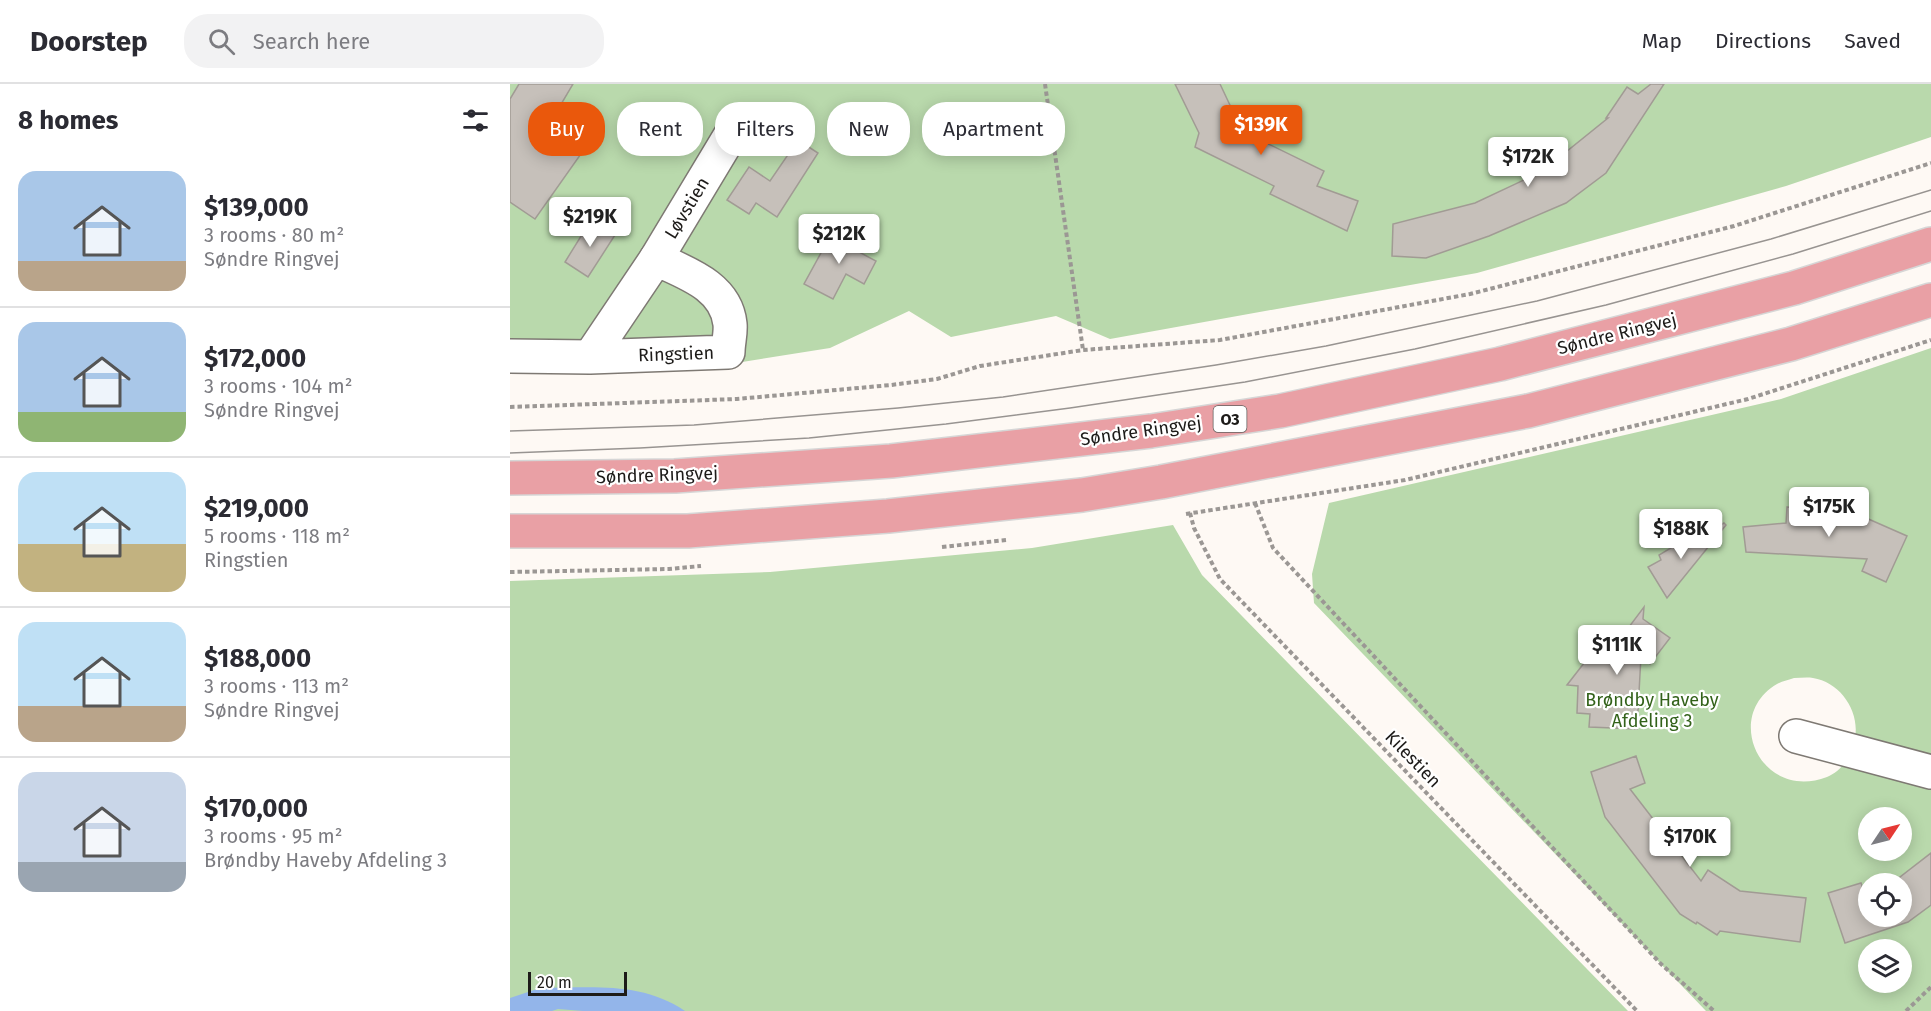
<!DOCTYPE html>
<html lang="en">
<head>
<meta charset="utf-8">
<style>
	:root { --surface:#fff; --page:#f2f2f3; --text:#2b2b33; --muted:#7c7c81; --line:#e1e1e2; --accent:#ea580c }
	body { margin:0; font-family:"Fira Sans",sans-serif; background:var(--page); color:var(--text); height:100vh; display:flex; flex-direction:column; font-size:22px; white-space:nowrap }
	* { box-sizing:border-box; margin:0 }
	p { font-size:20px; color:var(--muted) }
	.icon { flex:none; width:33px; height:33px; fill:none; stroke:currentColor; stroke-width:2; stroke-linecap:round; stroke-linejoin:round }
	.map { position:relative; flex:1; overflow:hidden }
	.panel { display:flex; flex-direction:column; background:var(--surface); width:510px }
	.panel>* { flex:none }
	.hud { position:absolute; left:18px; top:18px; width:570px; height:54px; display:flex; gap:12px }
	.needle { width:39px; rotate:55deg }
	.controls { position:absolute; left:1348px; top:723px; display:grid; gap:12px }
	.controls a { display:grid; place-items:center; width:54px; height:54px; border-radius:50%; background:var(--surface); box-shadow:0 3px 15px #0003; font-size:30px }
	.scale { position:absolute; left:18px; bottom:15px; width:99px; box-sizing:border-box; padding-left:6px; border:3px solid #1d1b19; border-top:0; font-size:16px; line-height:21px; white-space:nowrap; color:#1d1b19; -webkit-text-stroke:4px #fff; paint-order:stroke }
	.price { position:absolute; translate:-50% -51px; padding:0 14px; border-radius:6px; background:#fff; color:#222; font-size:20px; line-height:39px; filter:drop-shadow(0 2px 3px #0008) }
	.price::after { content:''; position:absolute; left:50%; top:36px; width:18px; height:14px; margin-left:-9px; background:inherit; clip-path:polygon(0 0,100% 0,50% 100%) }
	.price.on { background:var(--accent); color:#fff }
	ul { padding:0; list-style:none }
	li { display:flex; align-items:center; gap:18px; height:150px; padding:0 18px }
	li+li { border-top:2px solid var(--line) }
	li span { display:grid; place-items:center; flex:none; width:168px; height:120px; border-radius:18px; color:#555 }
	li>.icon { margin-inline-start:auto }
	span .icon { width:72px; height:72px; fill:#fffc; stroke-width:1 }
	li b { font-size:26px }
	h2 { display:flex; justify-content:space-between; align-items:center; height:72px; padding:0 18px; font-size:26px }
	.chip { padding:0 21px; border-radius:24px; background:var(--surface); box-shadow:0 3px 15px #0003; font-size:21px; line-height:54px }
	.chip.on { background:var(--accent); color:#fff }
	header { display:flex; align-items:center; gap:36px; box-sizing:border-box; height:84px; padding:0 30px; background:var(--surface); border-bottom:2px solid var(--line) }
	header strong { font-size:28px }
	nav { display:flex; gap:33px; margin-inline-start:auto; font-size:21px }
	.search { width:420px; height:54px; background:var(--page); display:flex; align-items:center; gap:15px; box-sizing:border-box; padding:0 21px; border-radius:24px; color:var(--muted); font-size:22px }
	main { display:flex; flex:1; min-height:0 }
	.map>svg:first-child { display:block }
	.green { fill:#b9d9ac; fill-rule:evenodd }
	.water { fill:#93b5ea }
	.building { fill:#c6c0ba; stroke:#a19b94; stroke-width:1.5 }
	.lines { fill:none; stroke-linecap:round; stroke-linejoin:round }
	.minor-casing { stroke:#7e7973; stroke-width:36 }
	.major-casing { stroke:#d6d6d6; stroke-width:36 }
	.path { stroke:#9b9794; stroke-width:4; stroke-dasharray:4.5 3; stroke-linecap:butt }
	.minor { stroke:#fff; stroke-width:33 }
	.major { stroke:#e9a0a5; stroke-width:33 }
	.tram { stroke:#989491; stroke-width:1.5 }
	.labels { text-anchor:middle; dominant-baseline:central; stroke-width:4.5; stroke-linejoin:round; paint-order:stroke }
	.shield { fill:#fff; stroke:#615f5e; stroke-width:1.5 }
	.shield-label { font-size:16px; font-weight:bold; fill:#1d1b19 }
	.street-label { font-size:18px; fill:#1d1b19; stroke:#fff }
	.park-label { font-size:18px; fill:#33621a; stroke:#fff }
</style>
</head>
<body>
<header>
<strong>Doorstep</strong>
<div class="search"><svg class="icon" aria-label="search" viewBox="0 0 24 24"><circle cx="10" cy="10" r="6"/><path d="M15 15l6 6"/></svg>Search here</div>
<nav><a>Map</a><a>Directions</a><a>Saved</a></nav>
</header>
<main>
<section class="panel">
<h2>8 homes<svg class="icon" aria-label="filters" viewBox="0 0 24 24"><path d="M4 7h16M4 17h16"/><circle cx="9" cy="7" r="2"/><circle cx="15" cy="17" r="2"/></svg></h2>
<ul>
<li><span style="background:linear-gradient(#a9c7e8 75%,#b9a48a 0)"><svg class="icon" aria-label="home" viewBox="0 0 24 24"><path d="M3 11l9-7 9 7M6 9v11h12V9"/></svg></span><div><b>$139,000</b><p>3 rooms · 80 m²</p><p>Søndre Ringvej</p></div></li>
<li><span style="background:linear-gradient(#a9c7e8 75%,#8fb573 0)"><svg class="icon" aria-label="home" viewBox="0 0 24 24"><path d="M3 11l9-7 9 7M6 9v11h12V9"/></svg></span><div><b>$172,000</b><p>3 rooms · 104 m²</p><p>Søndre Ringvej</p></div></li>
<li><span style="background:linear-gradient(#bfe0f5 60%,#c2b280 0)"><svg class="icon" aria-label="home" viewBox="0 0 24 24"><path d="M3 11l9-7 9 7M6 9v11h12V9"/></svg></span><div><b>$219,000</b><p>5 rooms · 118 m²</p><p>Ringstien</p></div></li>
<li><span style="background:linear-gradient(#bfe0f5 70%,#b9a48a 0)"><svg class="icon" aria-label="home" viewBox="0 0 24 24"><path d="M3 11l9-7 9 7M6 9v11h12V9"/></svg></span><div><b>$188,000</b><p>3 rooms · 113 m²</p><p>Søndre Ringvej</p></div></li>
<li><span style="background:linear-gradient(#c9d6e8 75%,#9aa5b1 0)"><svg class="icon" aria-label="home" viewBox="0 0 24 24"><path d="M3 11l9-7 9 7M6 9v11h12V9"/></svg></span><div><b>$170,000</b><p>3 rooms · 95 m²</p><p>Brøndby Haveby Afdeling 3</p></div></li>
</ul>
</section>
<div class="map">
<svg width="1421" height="927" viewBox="0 0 1421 927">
	<rect width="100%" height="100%" fill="#fef9f4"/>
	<!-- green -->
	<g class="green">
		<path d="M0,0H1421V53L1276,102L967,189L600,255L546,232L441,253L399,227L320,264L226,279L0,282Z"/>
		<path d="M1421,264V927H1196L804,519L802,490L819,419L1271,315ZM1284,594C1290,594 1297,593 1303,594C1330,598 1350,627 1345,654C1342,671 1332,687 1317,693C1251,718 1212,632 1267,600C1272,597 1279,596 1284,594ZM1359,734H1392V766H1359ZM1359,800H1392V832H1359ZM1359,866H1392V898H1359Z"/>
		<path d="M663,441L692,491L1118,927H0V497L260,488L522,464Z"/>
	</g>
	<!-- water -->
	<path class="water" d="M30,904C81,904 131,897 175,927H73L48,925L42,927H0V914Z"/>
	<!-- building -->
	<g class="building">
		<path d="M9,0H63L47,27L85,50L25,135L0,118V15Z"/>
		<path d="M665,0H710L727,36L746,46L742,52L814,87L807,102L848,117L837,147L760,110L764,102L685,63L689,49Z"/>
		<path d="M1141,0H1154L1096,89L1056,119L979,152L916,174L882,172L883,140L965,119L1031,88L1098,34H1096L1117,3L1128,10Z"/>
		<path d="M288,56L308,69L267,133L246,119L239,130L217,116L239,83L260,97Z"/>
		<path d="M81,136L105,151L78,193L55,178Z"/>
		<path d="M324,145L352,161L349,168L366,177L354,200L336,190L323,215L294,200Z"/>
		<path d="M1277,423L1338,426L1397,452L1376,498L1352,487L1357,475L1236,468L1233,443L1276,439Z"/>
		<path d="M1214,439L1216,441L1157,514L1138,483L1151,476L1149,471L1179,453L1181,458Z"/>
		<path d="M1134,523L1133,535L1160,554L1140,580L1131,572L1127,645L1079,643L1080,630L1067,629L1068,602L1057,601L1099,547L1110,555Z"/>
		<path d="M1126,672L1135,699L1120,705L1191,797L1198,786L1230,807L1296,814L1290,858L1210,847L1207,851L1187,838L1186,840L1170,830L1095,733L1081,688Z"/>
		<path d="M1421,769V821L1398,838L1335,859L1318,809L1351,799L1357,817L1359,816V832H1392V800H1381Z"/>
	</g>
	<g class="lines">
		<!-- minor casing -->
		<g class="minor-casing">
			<g id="minor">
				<path d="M146,175L226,42"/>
				<path d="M0,272L80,273L218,268C218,259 221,249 220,240C216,202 176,189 146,175L80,273"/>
				<path d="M1286,652L1421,688"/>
			</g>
		</g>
		<!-- major casing -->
		<g class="major-casing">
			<g id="major">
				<path d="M0,394L165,392L381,377L641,347L770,327L990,280L1284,204L1421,160"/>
				<path d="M0,447H178L378,432L572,411L651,398L1018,327L1281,260L1421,216"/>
			</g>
		</g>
		<!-- path -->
		<g class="path">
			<path d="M535,0L573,266"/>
			<path d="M0,323L227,315L381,301L427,295L470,282L573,266L710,256L960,210L1224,142L1421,79"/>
			<path d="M745,419L763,464L1151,880L1204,927"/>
			<path d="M680,429L684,444L710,495L1127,927"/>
			<path d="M676,430L895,396L1238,315L1421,256"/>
			<path d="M432,463L496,456"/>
			<path d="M0,488L159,485L191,482"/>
			<path d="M1396,927L1421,903"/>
		</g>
		<!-- minor -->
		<use href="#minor" class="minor"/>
		<!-- major -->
		<use href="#major" class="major"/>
		<!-- tram -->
		<g class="tram">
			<path d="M0,347L184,341L388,324L493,313L706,281L816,262L1027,217L1261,155L1421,106"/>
			<path d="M0,369L130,364L299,354L436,340L560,324L735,298L905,265L1096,221L1283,170L1421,127"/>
		</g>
	</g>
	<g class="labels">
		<!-- shield labels -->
		<rect class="shield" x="703.5" y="322" width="33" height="26" rx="4.5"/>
		<g class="shield-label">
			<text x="720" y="335">O3</text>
		</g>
		<!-- street labels -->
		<g class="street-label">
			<text transform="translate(177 124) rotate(-59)">Løvstien</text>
			<text transform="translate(1107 250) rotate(-14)">Søndre Ringvej</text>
			<text transform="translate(166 270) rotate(-2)">Ringstien</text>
			<text transform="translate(631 347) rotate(-8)">Søndre Ringvej</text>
			<text transform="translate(147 391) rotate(-2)">Søndre Ringvej</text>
			<text transform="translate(903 675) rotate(46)">Kilestien</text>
		</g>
		<!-- park labels -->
		<g class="park-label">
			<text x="1142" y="616">Brøndby Haveby<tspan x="1142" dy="21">Afdeling 3</tspan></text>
		</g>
	</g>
</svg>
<div class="controls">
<a><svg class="needle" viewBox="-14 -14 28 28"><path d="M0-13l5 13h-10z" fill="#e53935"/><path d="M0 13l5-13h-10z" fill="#7c7c81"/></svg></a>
<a><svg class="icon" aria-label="locate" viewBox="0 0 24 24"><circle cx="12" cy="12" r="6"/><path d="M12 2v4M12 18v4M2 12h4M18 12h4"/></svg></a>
<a><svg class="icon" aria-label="layers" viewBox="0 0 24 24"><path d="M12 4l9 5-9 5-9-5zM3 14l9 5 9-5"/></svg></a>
</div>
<div class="scale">20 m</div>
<b class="price on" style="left:751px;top:72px">$139K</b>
<b class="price" style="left:1018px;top:104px">$172K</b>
<b class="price" style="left:80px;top:164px">$219K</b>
<b class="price" style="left:329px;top:181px">$212K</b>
<b class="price" style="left:1319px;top:454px">$175K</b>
<b class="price" style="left:1171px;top:476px">$188K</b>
<b class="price" style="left:1107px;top:592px">$111K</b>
<b class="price" style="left:1180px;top:784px">$170K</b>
<div class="hud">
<a class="chip on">Buy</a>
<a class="chip">Rent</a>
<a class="chip">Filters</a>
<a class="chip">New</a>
<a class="chip">Apartment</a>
</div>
</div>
</main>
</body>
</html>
